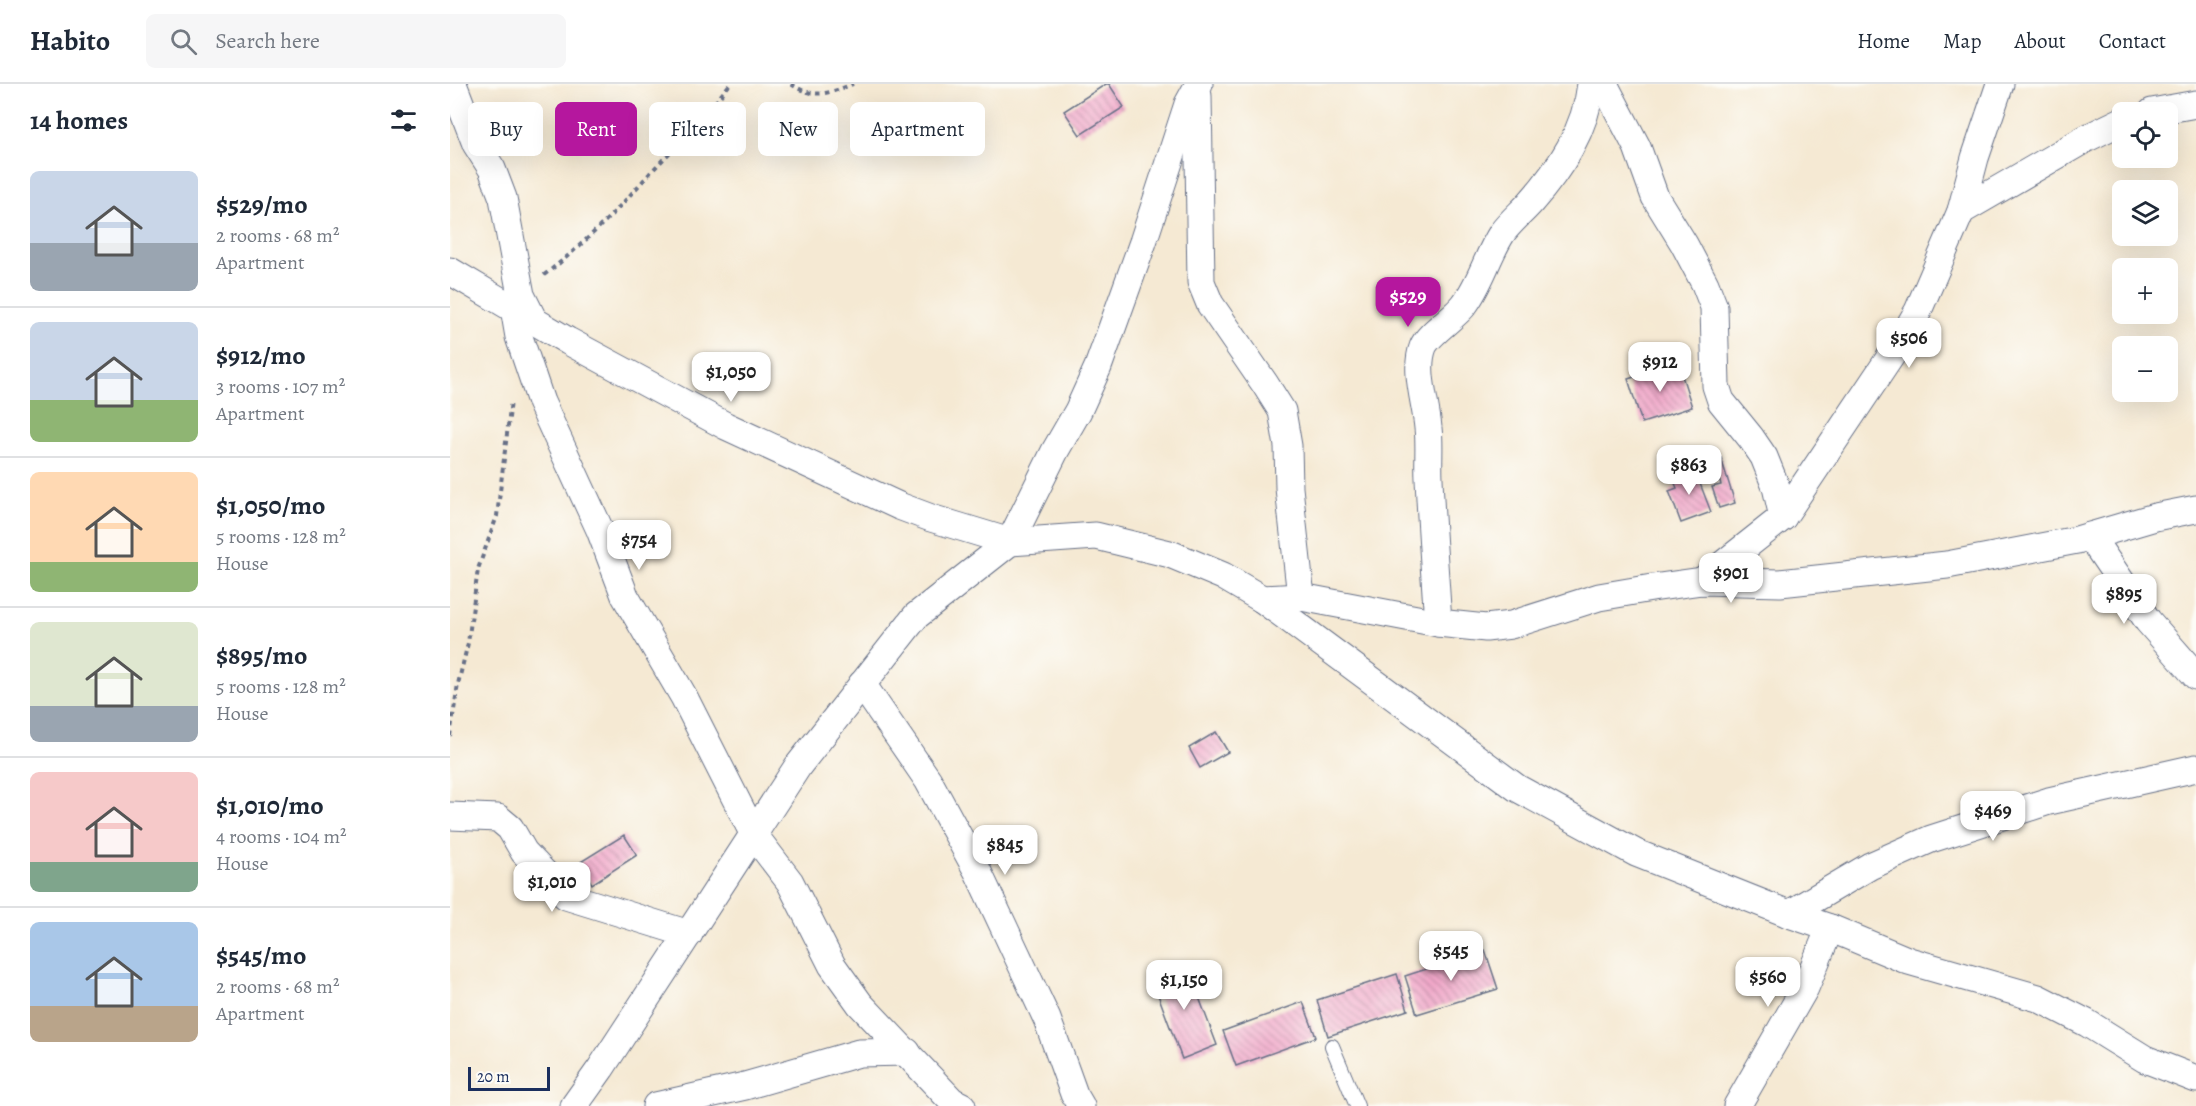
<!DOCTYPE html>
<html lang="en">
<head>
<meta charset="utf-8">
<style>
	:root { --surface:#fff; --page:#f6f6f7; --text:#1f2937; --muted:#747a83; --line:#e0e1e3; --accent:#b5179e }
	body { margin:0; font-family:Alegreya,serif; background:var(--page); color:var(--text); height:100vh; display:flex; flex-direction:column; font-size:22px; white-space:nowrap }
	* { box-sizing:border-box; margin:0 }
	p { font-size:20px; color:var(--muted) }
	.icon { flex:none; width:33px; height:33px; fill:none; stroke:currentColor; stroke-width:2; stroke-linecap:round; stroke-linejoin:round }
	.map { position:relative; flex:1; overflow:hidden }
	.side { display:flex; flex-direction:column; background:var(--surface); width:450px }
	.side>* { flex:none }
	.banner { position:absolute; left:18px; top:18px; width:570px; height:54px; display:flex; gap:12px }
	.tools { position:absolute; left:1662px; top:18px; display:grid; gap:12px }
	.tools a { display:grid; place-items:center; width:66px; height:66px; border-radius:9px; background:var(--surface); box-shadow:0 6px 24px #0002; font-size:30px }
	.scale { position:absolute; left:18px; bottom:15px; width:82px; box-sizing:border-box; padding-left:6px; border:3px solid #1b2f5e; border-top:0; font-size:16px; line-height:21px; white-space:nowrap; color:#1b2f5e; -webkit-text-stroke:4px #fdfcf7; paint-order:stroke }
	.price { position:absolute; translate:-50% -51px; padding:0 14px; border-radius:12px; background:#fff; color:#222; font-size:20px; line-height:39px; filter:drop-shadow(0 2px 3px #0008) }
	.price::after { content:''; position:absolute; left:50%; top:36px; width:18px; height:14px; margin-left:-9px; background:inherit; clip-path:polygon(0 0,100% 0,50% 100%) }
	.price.selected { background:var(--accent); color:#fff }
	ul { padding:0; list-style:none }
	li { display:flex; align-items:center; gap:18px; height:150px; padding:0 30px }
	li+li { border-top:2px solid var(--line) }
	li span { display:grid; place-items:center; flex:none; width:168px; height:120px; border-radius:9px; color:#555 }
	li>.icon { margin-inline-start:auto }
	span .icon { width:72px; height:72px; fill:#fffc; stroke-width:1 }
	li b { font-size:26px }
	h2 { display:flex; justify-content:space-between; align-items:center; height:72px; padding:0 30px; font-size:26px }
	.tag { padding:0 21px; border-radius:9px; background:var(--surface); box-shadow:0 6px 24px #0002; font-size:21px; line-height:54px }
	.tag.selected { background:var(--accent); color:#fff }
	header { display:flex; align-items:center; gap:36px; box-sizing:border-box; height:84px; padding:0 30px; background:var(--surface); border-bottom:2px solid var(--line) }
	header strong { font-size:28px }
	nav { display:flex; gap:33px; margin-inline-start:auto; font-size:21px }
	.search { width:420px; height:54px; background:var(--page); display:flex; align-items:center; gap:15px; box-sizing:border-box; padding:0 21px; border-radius:9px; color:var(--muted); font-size:22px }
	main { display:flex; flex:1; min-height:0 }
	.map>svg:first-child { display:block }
	.building { fill:url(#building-back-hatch) }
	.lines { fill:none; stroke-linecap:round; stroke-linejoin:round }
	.lane-casing { stroke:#677087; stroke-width:16 }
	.street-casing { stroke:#677087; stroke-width:29 }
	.path { stroke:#677087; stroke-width:4; stroke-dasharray:4.5 4.5; stroke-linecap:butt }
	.lane { stroke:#fff; stroke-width:14 }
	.street { stroke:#fff; stroke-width:27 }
</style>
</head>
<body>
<header>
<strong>Habito</strong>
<div class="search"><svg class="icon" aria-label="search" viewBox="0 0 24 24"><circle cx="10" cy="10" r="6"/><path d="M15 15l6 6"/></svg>Search here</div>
<nav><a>Home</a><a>Map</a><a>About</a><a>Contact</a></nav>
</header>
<main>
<section class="side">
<h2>14 homes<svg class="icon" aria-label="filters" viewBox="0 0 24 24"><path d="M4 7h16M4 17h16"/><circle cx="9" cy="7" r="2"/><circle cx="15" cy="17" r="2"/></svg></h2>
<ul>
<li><span style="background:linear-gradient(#c9d6e8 60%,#9aa5b1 0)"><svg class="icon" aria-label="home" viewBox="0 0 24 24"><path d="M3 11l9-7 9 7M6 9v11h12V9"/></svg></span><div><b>$529/mo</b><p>2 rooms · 68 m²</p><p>Apartment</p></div></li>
<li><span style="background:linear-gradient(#c9d6e8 65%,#8fb573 0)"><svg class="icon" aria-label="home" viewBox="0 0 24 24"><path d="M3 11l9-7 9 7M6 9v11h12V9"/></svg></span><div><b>$912/mo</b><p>3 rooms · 107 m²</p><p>Apartment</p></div></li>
<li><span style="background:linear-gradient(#ffd9b3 75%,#8fb573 0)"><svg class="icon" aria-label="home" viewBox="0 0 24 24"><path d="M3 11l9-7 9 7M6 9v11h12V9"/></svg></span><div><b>$1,050/mo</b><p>5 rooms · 128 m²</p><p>House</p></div></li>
<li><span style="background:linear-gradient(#dfe7d0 70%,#9aa5b1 0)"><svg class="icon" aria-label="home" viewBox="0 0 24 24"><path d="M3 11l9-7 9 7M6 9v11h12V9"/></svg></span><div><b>$895/mo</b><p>5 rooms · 128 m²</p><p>House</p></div></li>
<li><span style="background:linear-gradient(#f6c9c9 75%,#7fa58c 0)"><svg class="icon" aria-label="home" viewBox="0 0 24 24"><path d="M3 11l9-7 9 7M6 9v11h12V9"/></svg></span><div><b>$1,010/mo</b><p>4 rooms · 104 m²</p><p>House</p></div></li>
<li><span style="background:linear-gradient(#a9c7e8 70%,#b9a48a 0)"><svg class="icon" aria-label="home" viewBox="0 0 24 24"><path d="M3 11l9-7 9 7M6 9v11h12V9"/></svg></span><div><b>$545/mo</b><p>2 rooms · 68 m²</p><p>Apartment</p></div></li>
</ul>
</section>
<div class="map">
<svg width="1746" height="1022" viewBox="0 0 1746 1022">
	<defs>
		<pattern id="building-back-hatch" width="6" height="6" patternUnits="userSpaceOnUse" patternTransform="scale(1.5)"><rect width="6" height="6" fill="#f1a8c9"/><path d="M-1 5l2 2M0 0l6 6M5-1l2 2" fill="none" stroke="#c289a6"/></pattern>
	</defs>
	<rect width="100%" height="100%" fill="#fdfcf7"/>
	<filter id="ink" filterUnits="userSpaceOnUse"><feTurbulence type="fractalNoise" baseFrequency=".0167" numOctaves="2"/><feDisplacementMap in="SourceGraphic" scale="12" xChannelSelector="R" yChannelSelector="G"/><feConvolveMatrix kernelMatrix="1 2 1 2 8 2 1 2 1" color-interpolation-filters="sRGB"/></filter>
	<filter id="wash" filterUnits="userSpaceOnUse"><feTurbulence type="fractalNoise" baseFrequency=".008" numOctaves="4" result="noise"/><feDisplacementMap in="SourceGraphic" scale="24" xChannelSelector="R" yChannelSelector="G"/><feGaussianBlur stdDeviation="1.35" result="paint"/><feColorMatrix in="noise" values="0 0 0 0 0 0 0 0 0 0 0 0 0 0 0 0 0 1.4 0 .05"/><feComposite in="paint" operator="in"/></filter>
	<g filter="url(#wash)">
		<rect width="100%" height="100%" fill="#f5e9d3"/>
		<g id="blocks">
			<!-- building -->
			<g class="building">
				<path d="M656,0H659L674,23L630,51L614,27Z"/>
				<path d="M1228,279L1242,323L1192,339L1178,295Z"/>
				<path d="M1271,374L1285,419L1269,424L1262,403L1271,401L1268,389L1257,392L1253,380Z"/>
				<path d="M1244,384L1261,428L1231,439L1219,407L1227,404L1222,392Z"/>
				<path d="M766,648L778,668L750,684L739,664Z"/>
				<path d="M174,751L187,771L142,800L129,779Z"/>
				<path d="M1035,866L1048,905L967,930L955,892Z"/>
				<path d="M736,879L767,961L732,975L701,892Z"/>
				<path d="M947,890L958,926L878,952L867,916Z"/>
				<path d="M853,918L866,953L786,982L773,947Z"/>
			</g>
		</g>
	</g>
	<g filter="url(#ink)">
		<use href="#blocks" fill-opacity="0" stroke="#677087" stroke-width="1.5"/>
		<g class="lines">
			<!-- lane casing -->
			<g class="lane-casing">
				<path id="lane" d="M882,962L907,1022"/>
			</g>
			<!-- street casing -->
			<g class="street-casing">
				<g id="street">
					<path d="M3,0L26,60L42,85L53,114L71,211L82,233"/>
					<path d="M1154,0L1187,63L1205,113L1234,160L1255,200L1264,223L1266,302L1271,317L1301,354L1314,373L1326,403L1333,433"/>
					<path d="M748,12L751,198L760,220L815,300L832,327L838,362L839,404L851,513"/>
					<path d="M1702,28L1746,20"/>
					<path d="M1511,127L1637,54L1672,37"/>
					<path d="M0,187L118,257L276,342L449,422L481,434L560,458L646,452L720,470L773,492L812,515L1067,704L1186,769L1339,830L1380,844L1459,877L1588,914L1637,939L1695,975L1746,995"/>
					<path d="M64,224L69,253L91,318L150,446L175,512L234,613L304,751L340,798L382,881L410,920L502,1017L512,1022"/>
					<path d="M1640,452L1698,537L1746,592"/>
					<path d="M1252,497L1333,433L1449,260L1468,227L1511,127L1525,74L1550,0"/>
					<path d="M812,515L851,513L988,539L1036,544L1061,541L1149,513L1202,504L1252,497L1330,499L1497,481L1627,456L1705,433L1746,425"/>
					<path d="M988,539C985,491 981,442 979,394C978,377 980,360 978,344C976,319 964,287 973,263C978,250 1004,234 1014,221C1031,199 1037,172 1052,149C1060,138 1071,129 1080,119C1110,85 1136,46 1141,0"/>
					<path d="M412,600L478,696L528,788L597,935L624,1010L631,1022"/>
					<path d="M0,732L48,734L60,744L74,768L116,812L239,850"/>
					<path d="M1339,830L1420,782L1481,755L1599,717L1746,684"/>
					<path d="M124,1022L151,984L348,682L466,532L560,458L605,367L628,327L648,283L693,158L738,20L749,0"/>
					<path d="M206,1022L295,1002L409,969L457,968"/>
					<path d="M1287,1022L1355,904L1380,844"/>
				</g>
			</g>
			<!-- path -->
			<g class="path">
				<path d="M341,0C365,16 379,9 403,0"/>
				<path d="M94,191C134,161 167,126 200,89C228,60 255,32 280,0"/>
				<path d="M0,652L8,600L18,559L28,485L47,432L61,317"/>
			</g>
			<!-- lane -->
			<use href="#lane" class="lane"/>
			<!-- street -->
			<use href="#street" class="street"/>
		</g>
	</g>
</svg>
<div class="tools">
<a><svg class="icon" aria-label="locate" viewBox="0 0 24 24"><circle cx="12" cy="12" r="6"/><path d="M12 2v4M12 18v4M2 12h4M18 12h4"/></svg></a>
<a><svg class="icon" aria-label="layers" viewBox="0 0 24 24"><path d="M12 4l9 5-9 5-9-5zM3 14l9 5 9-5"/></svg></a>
<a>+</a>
<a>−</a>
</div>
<div class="scale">20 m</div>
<b class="price selected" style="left:958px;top:244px">$529</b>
<b class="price" style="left:1459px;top:285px">$506</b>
<b class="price" style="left:1210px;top:309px">$912</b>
<b class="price" style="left:281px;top:319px">$1,050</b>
<b class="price" style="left:1239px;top:412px">$863</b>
<b class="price" style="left:189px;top:487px">$754</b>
<b class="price" style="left:1281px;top:520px">$901</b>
<b class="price" style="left:1674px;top:541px">$895</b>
<b class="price" style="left:1543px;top:758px">$469</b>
<b class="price" style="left:555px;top:792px">$845</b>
<b class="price" style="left:102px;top:829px">$1,010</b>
<b class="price" style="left:1001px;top:898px">$545</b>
<b class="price" style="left:1318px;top:924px">$560</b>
<b class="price" style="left:734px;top:927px">$1,150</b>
<div class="banner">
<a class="tag">Buy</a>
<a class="tag selected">Rent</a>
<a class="tag">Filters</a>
<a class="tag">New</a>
<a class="tag">Apartment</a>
</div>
</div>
</main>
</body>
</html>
